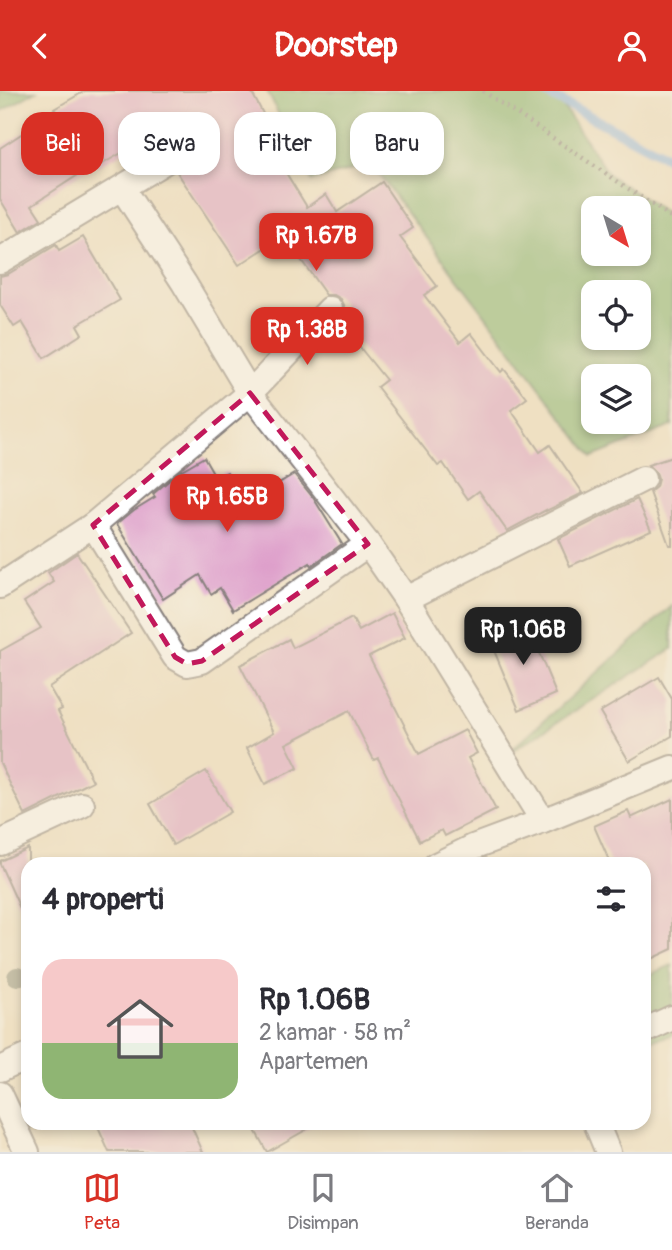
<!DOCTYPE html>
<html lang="id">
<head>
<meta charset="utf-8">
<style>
	:root { --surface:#fff; --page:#f7f7f7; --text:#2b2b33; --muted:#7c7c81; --line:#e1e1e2; --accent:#d93025 }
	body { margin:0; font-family:Pangolin,sans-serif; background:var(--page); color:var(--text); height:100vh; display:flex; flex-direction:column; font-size:26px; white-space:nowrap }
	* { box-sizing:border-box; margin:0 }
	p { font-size:23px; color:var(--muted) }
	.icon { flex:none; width:38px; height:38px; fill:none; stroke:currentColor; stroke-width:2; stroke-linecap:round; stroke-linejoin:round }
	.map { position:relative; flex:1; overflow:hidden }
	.drawer { position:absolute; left:21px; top:766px; width:630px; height:273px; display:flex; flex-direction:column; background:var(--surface); border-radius:21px; box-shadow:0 4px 10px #0003 }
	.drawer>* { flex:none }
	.hud { position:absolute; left:21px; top:21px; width:630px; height:63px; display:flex; gap:14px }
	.needle { width:46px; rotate:142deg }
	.tools { position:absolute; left:581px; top:105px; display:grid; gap:14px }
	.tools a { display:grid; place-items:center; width:70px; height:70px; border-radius:14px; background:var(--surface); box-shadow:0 4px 10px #0003; font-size:35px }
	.price { position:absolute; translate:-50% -60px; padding:0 16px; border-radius:14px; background:var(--accent); color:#fff; font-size:23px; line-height:46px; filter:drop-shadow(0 2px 4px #0008) }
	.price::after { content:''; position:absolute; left:50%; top:42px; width:21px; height:16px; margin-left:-10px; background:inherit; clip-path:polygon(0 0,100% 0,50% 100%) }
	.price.on { background:#222; color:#fff }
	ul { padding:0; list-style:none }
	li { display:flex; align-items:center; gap:21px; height:175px; padding:0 21px }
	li+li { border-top:2px solid var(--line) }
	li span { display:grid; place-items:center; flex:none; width:196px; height:140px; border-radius:21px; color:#555 }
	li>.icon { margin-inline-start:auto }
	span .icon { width:84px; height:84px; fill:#fffc; stroke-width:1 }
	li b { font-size:30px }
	h2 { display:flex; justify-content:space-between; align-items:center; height:84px; padding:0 21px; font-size:30px }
	.tag { padding:0 24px; border-radius:21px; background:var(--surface); box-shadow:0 4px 10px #0003; font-size:24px; line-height:63px }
	.tag.on { background:var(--accent); color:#fff }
	header { display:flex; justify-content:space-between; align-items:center; height:91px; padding:0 21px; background:var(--accent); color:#fff; font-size:32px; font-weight:800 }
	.tab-bar { display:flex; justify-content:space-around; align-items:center; height:98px; border-top:2px solid var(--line); background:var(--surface); font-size:19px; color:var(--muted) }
	.tab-bar a { display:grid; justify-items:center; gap:4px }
	.tab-bar .on { color:var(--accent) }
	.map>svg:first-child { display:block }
	.forest { fill:#80b36e; stroke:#516a54; stroke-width:2; fill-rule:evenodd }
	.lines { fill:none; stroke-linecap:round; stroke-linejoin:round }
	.stream { stroke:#7baee7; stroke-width:10 }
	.building { fill:#de9fcb }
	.minor-casing { stroke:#88817e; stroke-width:28 }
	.path { stroke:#88817e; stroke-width:4.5; stroke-dasharray:2 5; stroke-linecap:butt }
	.minor { stroke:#fff; stroke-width:24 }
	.tree { fill:#939583 }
	.marked { fill:none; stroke:#c2185b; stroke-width:5; stroke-dasharray:14 9; stroke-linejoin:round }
</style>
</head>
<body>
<header><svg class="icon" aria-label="back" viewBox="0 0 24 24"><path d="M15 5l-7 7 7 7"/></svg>Doorstep<svg class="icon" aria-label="person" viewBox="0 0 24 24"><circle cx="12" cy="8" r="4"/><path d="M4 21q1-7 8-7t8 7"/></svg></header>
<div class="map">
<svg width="672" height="1061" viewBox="0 0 672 1061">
	<rect width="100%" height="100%" fill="#f7f3e8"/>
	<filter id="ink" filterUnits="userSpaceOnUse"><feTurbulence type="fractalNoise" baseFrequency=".0143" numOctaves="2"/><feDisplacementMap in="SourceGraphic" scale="14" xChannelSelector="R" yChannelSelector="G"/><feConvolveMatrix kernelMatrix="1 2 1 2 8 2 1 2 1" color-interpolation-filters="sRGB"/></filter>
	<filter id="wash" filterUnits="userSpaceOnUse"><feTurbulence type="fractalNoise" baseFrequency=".00686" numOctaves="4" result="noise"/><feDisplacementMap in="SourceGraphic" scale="28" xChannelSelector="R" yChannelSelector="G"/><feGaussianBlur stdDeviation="1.57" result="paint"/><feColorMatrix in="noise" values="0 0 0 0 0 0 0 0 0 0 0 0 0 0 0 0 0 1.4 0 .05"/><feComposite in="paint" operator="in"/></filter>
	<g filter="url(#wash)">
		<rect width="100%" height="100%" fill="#efe0c2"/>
		<!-- forest -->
		<g class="forest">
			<path d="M0,0H36L0,21Z"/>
			<path d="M267,0H553L608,83L672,127V335L592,366L371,73L312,90ZM639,117V163H593V117ZM639,201V247H593V201ZM593,285H639V331H593Z"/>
			<path d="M672,515V558L503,666Z"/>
			<path d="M672,874V944L644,952V886Z"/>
		</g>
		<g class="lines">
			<!-- stream -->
			<path class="stream" d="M542,0L672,69"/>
		</g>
		<g id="blocks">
			<!-- building -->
			<g class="building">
				<path d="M85,0H251L287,68L280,72L307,116L326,103L337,121L382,91L413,137L400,146L437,195L424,204L460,251L471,242L501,281L504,278L527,307L511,319L540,361L550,354L583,402L546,420V419L507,440L479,400L468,408L443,372L438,375L377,296L386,289L362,259L341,227L345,221L344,214L341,208L334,204H326L284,145L239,174L177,81L202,66L207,61L209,52L206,45L201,40L194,38L187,40L160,56L153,44L97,76L95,73L32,114L41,128L20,141L0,108V57L56,20L54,18Z"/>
				<path d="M83,146L120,209L77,234L82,243L44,267L22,231L14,236L0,214V185L8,183L56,154L59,160Z"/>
				<path d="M204,366L216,387L227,381L246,412L294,383L314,408L342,453L311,475L310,472L233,519L220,497L211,503L200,484L163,508L117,433L134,419L155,406L153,403L180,380Z"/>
				<path d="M672,366V454H669L650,401L656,396L658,388L656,382L648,374Z"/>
				<path d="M637,408L651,439L570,475L558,448Z"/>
				<path d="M77,462L131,542L49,596L62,618L58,620L93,690L25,724L0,672V560L41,537L24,511L54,491L48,482Z"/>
				<path d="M392,522L405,547L369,565L419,663L465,639L477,662L468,667L496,719L445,745L442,739L420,750L378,667L374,669L349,620L286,653L298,677L265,693L247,657L274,641L240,574L289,548L293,557L352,527L359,540Z"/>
				<path d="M527,533L556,603L519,619L490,550Z"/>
				<path d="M659,586L672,608V645L629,670L600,621Z"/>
				<path d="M206,680L230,721L173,754L150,713Z"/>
				<path d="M672,708V858L651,868L644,852V774H611L594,735L628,720L631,727Z"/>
				<path d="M28,757V835L0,773V770Z"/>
				<path d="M96,1032H190L203,1061H109Z"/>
				<path d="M251,1032H318L267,1061Z"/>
			</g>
		</g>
	</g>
	<g filter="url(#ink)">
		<use href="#blocks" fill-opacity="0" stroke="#88817e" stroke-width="2"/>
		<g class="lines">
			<!-- minor casing -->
			<g class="minor-casing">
				<g id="minor">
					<path d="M122,97L184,192L250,302L368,453L406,508L543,730"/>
					<path d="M0,170L194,53"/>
					<path d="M93,434L175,566L187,573L202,570L368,453"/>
					<path d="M0,495L93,434L250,302L330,218"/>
					<path d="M406,508L643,388"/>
					<path d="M0,752L82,714"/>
					<path d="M436,774L473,756L543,730L672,677"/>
					<path d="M644,940L672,927"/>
					<path d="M0,978L28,965"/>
					<path d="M0,1003L27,1061"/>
					<path d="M596,1032L608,1061"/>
				</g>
			</g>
			<!-- path -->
			<path class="path" d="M483,0L672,127"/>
			<!-- minor -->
			<use href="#minor" class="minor"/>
		</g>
		<!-- trees -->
		<circle class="tree" cx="17" cy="886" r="10"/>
	</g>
	<!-- marked area -->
	<path d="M0 0H672V1061H0ZM250,302L368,453L202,570L187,573L175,566L93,434Z" fill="#efe0c2" fill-opacity=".55" fill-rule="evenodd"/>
	<path class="marked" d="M250,302L368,453L202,570L187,573L175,566L93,434Z"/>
</svg>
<div class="tools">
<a><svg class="needle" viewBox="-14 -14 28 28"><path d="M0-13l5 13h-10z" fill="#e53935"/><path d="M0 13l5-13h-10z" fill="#7c7c81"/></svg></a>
<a><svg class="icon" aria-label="locate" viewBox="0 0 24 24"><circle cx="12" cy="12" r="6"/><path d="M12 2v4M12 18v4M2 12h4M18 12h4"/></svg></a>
<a><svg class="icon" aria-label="layers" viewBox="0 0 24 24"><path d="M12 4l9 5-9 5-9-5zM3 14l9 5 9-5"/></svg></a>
</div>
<b class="price" style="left:316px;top:182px">Rp 1.67B</b>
<b class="price" style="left:307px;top:276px">Rp 1.38B</b>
<b class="price" style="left:227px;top:443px">Rp 1.65B</b>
<b class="price on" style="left:523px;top:576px">Rp 1.06B</b>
<div class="hud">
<a class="tag on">Beli</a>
<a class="tag">Sewa</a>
<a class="tag">Filter</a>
<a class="tag">Baru</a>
</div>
<section class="drawer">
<h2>4 properti<svg class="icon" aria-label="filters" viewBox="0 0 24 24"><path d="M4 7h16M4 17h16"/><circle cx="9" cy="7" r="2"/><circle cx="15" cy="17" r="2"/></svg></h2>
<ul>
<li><span style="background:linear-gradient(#f6c9c9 60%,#8fb573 0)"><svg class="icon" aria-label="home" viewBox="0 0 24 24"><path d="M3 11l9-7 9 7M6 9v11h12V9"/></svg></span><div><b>Rp 1.06B</b><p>2 kamar · 58 m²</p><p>Apartemen</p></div></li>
</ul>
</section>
</div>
<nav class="tab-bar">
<a class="on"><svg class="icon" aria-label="map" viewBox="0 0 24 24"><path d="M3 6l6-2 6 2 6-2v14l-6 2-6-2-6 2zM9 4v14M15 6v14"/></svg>Peta</a>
<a><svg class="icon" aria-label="saved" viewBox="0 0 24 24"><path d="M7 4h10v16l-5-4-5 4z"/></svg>Disimpan</a>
<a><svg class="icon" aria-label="home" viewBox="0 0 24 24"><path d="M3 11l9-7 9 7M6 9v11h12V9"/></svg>Beranda</a>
</nav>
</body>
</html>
